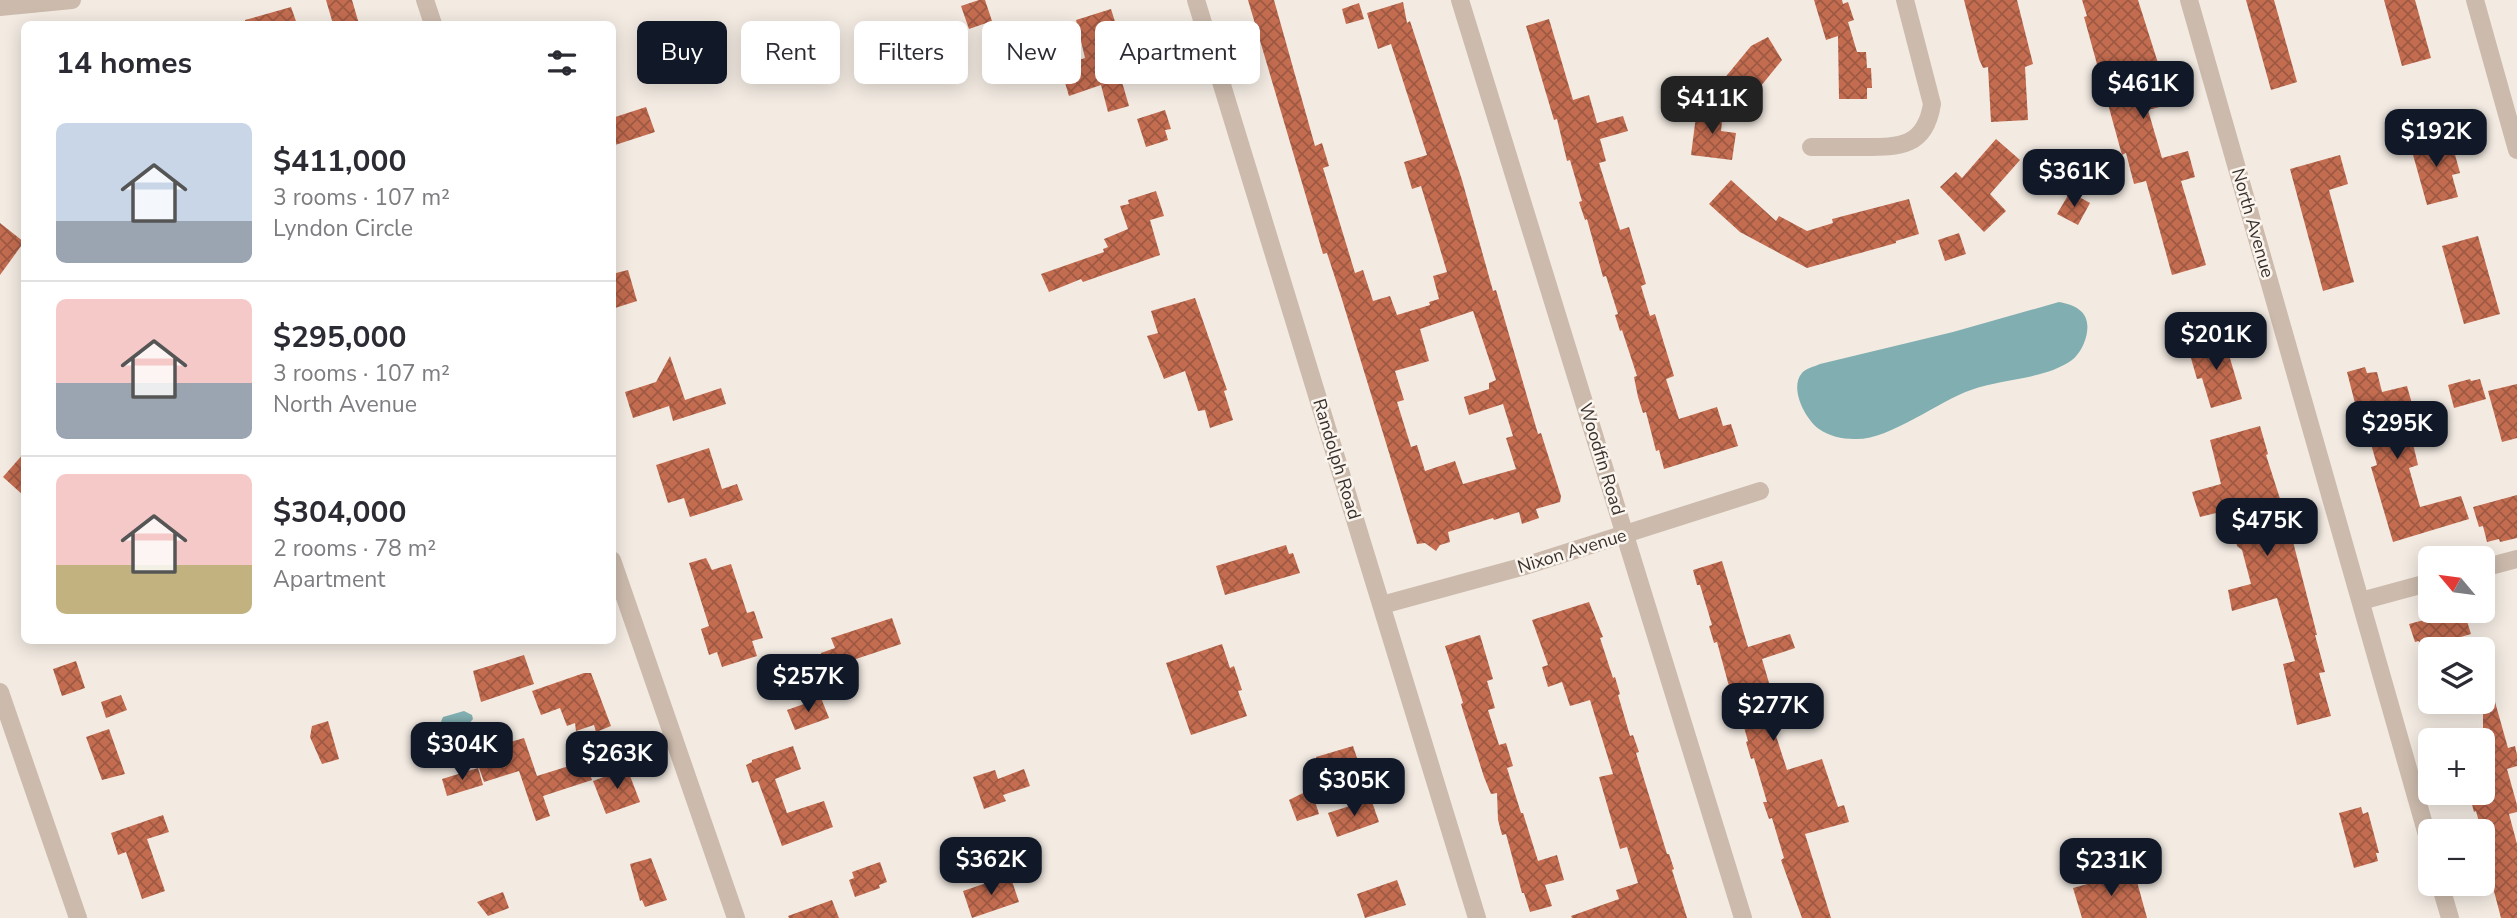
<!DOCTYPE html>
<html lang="en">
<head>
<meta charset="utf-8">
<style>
	:root { --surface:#fff; --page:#f7f7f7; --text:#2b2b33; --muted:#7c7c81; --line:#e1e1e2; --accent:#111827 }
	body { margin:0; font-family:"Nunito Sans",sans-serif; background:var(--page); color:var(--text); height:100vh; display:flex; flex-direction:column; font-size:26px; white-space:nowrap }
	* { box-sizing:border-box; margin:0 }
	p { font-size:23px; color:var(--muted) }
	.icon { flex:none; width:38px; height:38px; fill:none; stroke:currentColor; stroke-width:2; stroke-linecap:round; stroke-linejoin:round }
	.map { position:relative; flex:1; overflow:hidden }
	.panel { position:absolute; left:21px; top:21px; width:595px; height:623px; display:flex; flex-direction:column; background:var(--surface); border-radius:10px; box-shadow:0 4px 18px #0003 }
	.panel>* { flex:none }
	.guide { position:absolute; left:637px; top:21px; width:665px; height:63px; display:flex; gap:14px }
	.needle { width:46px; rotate:299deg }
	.buttons { position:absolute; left:2418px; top:546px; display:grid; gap:14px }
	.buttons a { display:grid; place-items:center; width:77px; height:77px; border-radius:10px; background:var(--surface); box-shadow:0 4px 18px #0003; font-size:35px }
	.price { position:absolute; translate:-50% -60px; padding:0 16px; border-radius:14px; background:var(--accent); color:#fff; font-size:23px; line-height:46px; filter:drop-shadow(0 2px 4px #0008) }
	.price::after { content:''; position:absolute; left:50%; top:42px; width:21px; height:16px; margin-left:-10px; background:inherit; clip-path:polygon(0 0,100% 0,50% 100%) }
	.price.on { background:#222; color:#fff }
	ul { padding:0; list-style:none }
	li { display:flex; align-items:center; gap:21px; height:175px; padding:0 35px }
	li+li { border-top:2px solid var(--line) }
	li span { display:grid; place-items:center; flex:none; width:196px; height:140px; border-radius:10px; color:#555 }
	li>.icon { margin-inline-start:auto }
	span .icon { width:84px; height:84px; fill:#fffc; stroke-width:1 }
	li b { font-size:30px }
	h2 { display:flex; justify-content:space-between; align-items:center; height:84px; padding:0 35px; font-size:30px }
	.pill { padding:0 24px; border-radius:10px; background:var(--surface); box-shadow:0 4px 18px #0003; font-size:24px; line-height:63px }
	.pill.on { background:var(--accent); color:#fff }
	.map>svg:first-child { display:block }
	.water { fill:#81aeb0 }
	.building { fill:url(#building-cross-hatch); fill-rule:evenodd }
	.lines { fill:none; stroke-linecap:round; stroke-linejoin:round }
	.minor { stroke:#ccbbad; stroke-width:18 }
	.labels { text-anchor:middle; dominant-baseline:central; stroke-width:5; stroke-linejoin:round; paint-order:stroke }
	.street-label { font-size:18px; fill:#3a302c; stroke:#faf5ee }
</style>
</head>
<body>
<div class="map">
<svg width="2517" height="918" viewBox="0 0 2517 918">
	<defs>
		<pattern id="building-cross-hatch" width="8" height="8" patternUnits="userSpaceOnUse" patternTransform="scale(1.75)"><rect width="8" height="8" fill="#c36c50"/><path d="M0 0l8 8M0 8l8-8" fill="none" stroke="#9f5943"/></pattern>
	</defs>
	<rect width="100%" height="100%" fill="#f3ebe2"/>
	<!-- water -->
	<g class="water">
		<path d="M2059,302C2076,305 2090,312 2087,332C2086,341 2080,354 2072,360C2044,380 2003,378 1971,390C1938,401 1889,441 1854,439C1842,439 1829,436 1819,429C1805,419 1789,388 1802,373C1806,368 1814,367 1820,364L1953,332Z"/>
		<path d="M464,711L472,715L473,719L467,726L448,733L442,729L440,724L443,717Z"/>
	</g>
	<!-- building -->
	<g class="building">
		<path d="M326,0H352L359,24H333Z"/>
		<path d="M979,0H985L992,21L969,29L961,6Z"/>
		<path d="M1248,0H1274L1315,146L1322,143L1329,166L1323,168L1355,273L1363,270L1373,301L1390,296L1397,315L1430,305L1429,302L1439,299L1433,276L1447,272L1421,186L1412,189L1404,162L1427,155L1391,44L1378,49L1367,13L1403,2L1407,23L1410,21L1462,180L1493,291L1496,290L1538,434L1541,433L1561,496L1560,502L1536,509L1539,518L1522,524L1519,512L1494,520L1493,518L1448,532L1450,542L1440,545L1436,551L1425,543L1417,544L1340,293L1327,253L1323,254ZM1473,311L1496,380L1489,383V389L1464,397L1469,415L1503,404L1513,436L1506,438L1516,469L1463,484L1455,461L1425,471L1417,445L1411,447L1397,402L1404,400L1395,371L1429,361L1420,329Z"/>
		<path d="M1814,0H1842L1843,4L1848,2L1854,20L1848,22L1857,52H1866L1867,68H1871L1872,88H1867V99H1839L1838,36L1826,40Z"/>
		<path d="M1964,0H2017L2033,64L2025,67L2028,120L1991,122L1988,67L1983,68L1979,59Z"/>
		<path d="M2082,0H2138L2171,104L2148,110L2162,158L2188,151L2195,177L2181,181L2206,265L2172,275L2146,181L2134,184L2126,153L2122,155L2084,17L2087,16Z"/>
		<path d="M2246,0H2274L2297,82L2271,90Z"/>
		<path d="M2384,0H2415L2431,58L2402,66Z"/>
		<path d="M1359,3L1364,19L1346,24L1342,9Z"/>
		<path d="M291,7L297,24H246L245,20Z"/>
		<path d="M1111,9L1123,47L1114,50L1115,58L1129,106L1108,112L1101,85L1069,96L1060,66L1085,58L1076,20Z"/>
		<path d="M1549,19L1573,100L1589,95L1597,123L1623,116L1628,131L1600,139L1606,161L1599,163L1620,230L1629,227L1646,284L1641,286L1650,316L1655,314L1674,376L1666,379L1679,419L1717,407L1723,426L1731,424L1738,446L1664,469L1659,450L1656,451L1646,412L1643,413L1638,397L1634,377L1637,376L1622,330L1620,331L1615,315L1618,314L1606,276L1603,277L1587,219L1585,220L1579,202L1582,201L1570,160L1567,161L1557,119L1554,120L1526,26Z"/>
		<path d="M1768,37L1782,60L1756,92L1752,88L1745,97L1723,80L1751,46Z"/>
		<path d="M646,107L655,132L612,146V118Z"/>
		<path d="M1697,108L1723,112L1721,131L1736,133L1732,160L1691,155Z"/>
		<path d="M1165,110L1171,129L1165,130L1168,140L1146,147L1137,119Z"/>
		<path d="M2450,136L2460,173L2452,175L2458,197L2427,205L2410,144Z"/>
		<path d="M1996,139L2020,160L1990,194L2006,211L1984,232L1940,187L1956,172L1962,178Z"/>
		<path d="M2340,155L2348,184L2329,190L2354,282L2323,291L2290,169Z"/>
		<path d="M1731,180L1776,221L1779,216L1807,231L1833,223L1832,219L1909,199L1919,234L1896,241V243L1807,268L1740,232L1709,204Z"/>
		<path d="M1156,191L1164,216L1150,220L1160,255L1083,282L1081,279L1049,292L1041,274L1104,252L1103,249L1108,247L1104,239L1128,229L1120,206L1129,204L1128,200Z"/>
		<path d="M2070,192L2090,203L2078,225L2057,214Z"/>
		<path d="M0,223L24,242L0,275Z"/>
		<path d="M1959,233L1966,254L1945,261L1938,240Z"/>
		<path d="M2478,236L2500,314L2464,324L2442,246Z"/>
		<path d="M628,270L637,301L612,309V274Z"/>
		<path d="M1195,298L1227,390L1224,391L1233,420L1210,428L1205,410L1198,411L1185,371L1164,379L1147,336L1158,333L1151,311Z"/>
		<path d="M2224,338L2242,399L2211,408L2202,378L2197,379L2188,348Z"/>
		<path d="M670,356L685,400L721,388L726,404L673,421L669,406L633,418L625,392L656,382Z"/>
		<path d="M2365,367L2367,373L2377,372L2382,392L2407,386L2414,411L2394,416L2403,447L2413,444L2418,465L2409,468L2420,507L2461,496L2469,519L2393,542L2371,467L2377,465L2365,423H2360L2347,372Z"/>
		<path d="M2470,379L2471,381L2480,379L2486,399L2454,408L2448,385Z"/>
		<path d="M2517,384V438L2502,442L2488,391Z"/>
		<path d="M2260,426L2268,454L2266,455L2290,530L2317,635H2315L2325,672L2319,673L2331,716L2297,725L2283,664L2295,661L2277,598L2232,611L2228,590L2251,584L2242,550L2237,546L2228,510L2200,517L2192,492L2221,484L2210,440Z"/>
		<path d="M709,448L722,489L737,484L743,500L690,517L684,498L668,503L656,465Z"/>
		<path d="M24,453V496L3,477Z"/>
		<path d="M2517,495V538L2500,542L2499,539L2487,542L2483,526L2479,527L2473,507Z"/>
		<path d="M1286,545L1289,554L1293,553L1300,573L1225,595L1216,566Z"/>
		<path d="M706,558L712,570L731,564L747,613L754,611L763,638L752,641L757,656L722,667L717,652L709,655L701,629L709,626L689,563Z"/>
		<path d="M1722,561L1748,647L1790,634L1795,648L1762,659L1774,700L1807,690L1813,707L1771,720L1787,770L1822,759L1838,807L1844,805L1849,822L1805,834L1831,918H1802L1781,860L1784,858L1772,818L1769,819L1763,802H1767L1754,758L1751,759L1746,742L1748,741L1736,700L1733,701L1717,642L1714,643L1709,626L1712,625L1700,585H1697L1693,570Z"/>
		<path d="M1589,602L1603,637L1600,638L1613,678L1615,677L1620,694L1618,695L1630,736L1633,735L1639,752L1636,753L1667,854H1669L1674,869L1672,870L1687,918H1572L1571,916L1619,899L1616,890L1638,883L1627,847L1620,849L1599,777L1613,774L1590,700L1570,706L1562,682L1548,687L1542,667L1548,665L1532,620Z"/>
		<path d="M2458,611L2460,619L2466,618L2471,634L2447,641L2450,649H2421L2419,641L2415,642L2409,624Z"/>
		<path d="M892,618L901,644L826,669L821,653L835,648L831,638Z"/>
		<path d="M1480,635L1493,679L1487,681L1495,708L1488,710L1499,745L1506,743L1513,766L1507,768L1521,813H1523L1538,861L1557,855L1564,880L1545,885L1552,906L1530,912L1524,893H1522L1506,834L1502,835L1498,820L1497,793L1491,794L1484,777L1463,711L1461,704L1463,703L1445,646Z"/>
		<path d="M1222,644L1230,668L1234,666L1242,690L1238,691L1247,716L1191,735L1166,663Z"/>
		<path d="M524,655L534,684L481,702L473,671Z"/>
		<path d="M76,661L85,688L62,696L53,669Z"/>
		<path d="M584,673H591L611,726L596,732L594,725L576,731L575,723L567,726L560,708L541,715L532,691Z"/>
		<path d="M2488,677L2508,748L2515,746L2517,755V766L2507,769L2517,805V812L2509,814L2517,844V918H2501L2484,853L2490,851L2482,821L2479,822L2476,811L2474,812L2469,793H2483V678Z"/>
		<path d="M121,695L127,710L106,718L101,702Z"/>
		<path d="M821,698L829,718L795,730L787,710Z"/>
		<path d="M328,721L339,759L322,764L310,737L312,726Z"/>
		<path d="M109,729L125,774L102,780L86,737Z"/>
		<path d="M524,738L537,776L585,761L592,780L543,796L550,816L536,821L519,771L484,782L476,759L496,753L494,747Z"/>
		<path d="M793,746L801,769L775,779L787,813L824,801L833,827L782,846L758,781L752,783L746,765L752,762V760Z"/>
		<path d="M1353,746L1360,767L1324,781L1316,757Z"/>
		<path d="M478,768L483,785L447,796L442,779Z"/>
		<path d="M627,768L640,802L606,814L593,781Z"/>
		<path d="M1024,769L1030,786L1003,795L1006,801L984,809L973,777L995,770L998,779Z"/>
		<path d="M1311,789L1319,814L1297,821L1289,800Z"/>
		<path d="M1371,799L1379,822L1337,837L1328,813Z"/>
		<path d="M2361,807L2363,814L2368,812L2379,853H2376L2378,861L2354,868L2339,813Z"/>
		<path d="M163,815L169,832L147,839L165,891L142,899L126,852L118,855L111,833Z"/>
		<path d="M651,858L667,900L645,907L642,900L640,901L630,864Z"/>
		<path d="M880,862L887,882L879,885L880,888L855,897L849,880L854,878L852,872Z"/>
		<path d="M2134,871L2147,918H2082L2073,888Z"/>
		<path d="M1010,875L1019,902L972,918L963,891Z"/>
		<path d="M1397,880L1406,905L1365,918L1357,894Z"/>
		<path d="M503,892L509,908L488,916L477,902Z"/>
		<path d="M832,900L839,918H789L788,916Z"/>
	</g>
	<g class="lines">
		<!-- minor -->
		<g class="minor">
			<path d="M425,0L433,24"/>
			<path d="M1196,0L1477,918"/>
			<path d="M1460,0L1743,918"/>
			<path d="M2189,0L2431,849"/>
			<path d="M2475,0L2517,150"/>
			<path d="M0,7L72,0"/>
			<path d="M1811,147C1828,147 1845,147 1861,147C1899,147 1925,148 1932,104L1905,0"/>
			<path d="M612,560L736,918"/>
			<path d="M2483,568L2517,559"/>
			<path d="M2361,601L2431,582"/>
			<path d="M1382,605L1525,566L1760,491"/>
			<path d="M0,692L78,918"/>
			<path d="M2440,884L2450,918"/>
		</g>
	</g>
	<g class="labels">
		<!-- street labels -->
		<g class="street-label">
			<text transform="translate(2253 223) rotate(74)">North Avenue</text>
			<text transform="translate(1337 459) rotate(73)">Randolph Road</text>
			<text transform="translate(1602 459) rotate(73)">Woodfin Road</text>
			<text transform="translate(1572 551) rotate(-17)">Nixon Avenue</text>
		</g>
	</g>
</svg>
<div class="buttons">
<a><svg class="needle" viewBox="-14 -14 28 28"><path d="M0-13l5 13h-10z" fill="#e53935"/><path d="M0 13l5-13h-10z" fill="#7c7c81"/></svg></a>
<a><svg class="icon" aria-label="layers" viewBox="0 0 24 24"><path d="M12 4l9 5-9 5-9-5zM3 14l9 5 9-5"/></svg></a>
<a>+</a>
<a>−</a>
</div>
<b class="price" style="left:2143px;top:121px">$461K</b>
<b class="price on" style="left:1712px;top:136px">$411K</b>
<b class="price" style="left:2436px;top:169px">$192K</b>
<b class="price" style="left:2074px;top:209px">$361K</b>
<b class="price" style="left:2216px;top:372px">$201K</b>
<b class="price" style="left:2397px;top:461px">$295K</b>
<b class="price" style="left:2267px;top:558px">$475K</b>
<b class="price" style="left:808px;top:714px">$257K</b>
<b class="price" style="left:1773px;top:743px">$277K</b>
<b class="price" style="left:462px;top:782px">$304K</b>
<b class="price" style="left:617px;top:791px">$263K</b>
<b class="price" style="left:1354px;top:818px">$305K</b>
<b class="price" style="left:991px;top:897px">$362K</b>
<b class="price" style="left:2111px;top:898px">$231K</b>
<div class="guide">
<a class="pill on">Buy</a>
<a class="pill">Rent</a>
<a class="pill">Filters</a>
<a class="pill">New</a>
<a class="pill">Apartment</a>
</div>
<section class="panel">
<h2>14 homes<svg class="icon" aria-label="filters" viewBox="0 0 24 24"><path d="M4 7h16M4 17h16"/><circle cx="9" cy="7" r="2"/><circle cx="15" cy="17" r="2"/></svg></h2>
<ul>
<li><span style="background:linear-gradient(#c9d6e8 70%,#9aa5b1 0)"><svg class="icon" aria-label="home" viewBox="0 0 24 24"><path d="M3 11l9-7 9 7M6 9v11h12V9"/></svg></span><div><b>$411,000</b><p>3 rooms · 107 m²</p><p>Lyndon Circle</p></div></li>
<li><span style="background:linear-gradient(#f6c9c9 60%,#9aa5b1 0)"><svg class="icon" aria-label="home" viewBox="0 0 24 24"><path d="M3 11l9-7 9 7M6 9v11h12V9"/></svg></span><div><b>$295,000</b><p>3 rooms · 107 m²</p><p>North Avenue</p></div></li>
<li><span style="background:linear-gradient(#f6c9c9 65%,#c2b280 0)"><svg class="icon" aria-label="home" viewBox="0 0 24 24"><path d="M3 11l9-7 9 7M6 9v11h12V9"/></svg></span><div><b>$304,000</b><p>2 rooms · 78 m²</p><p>Apartment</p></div></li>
</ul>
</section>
</div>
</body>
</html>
